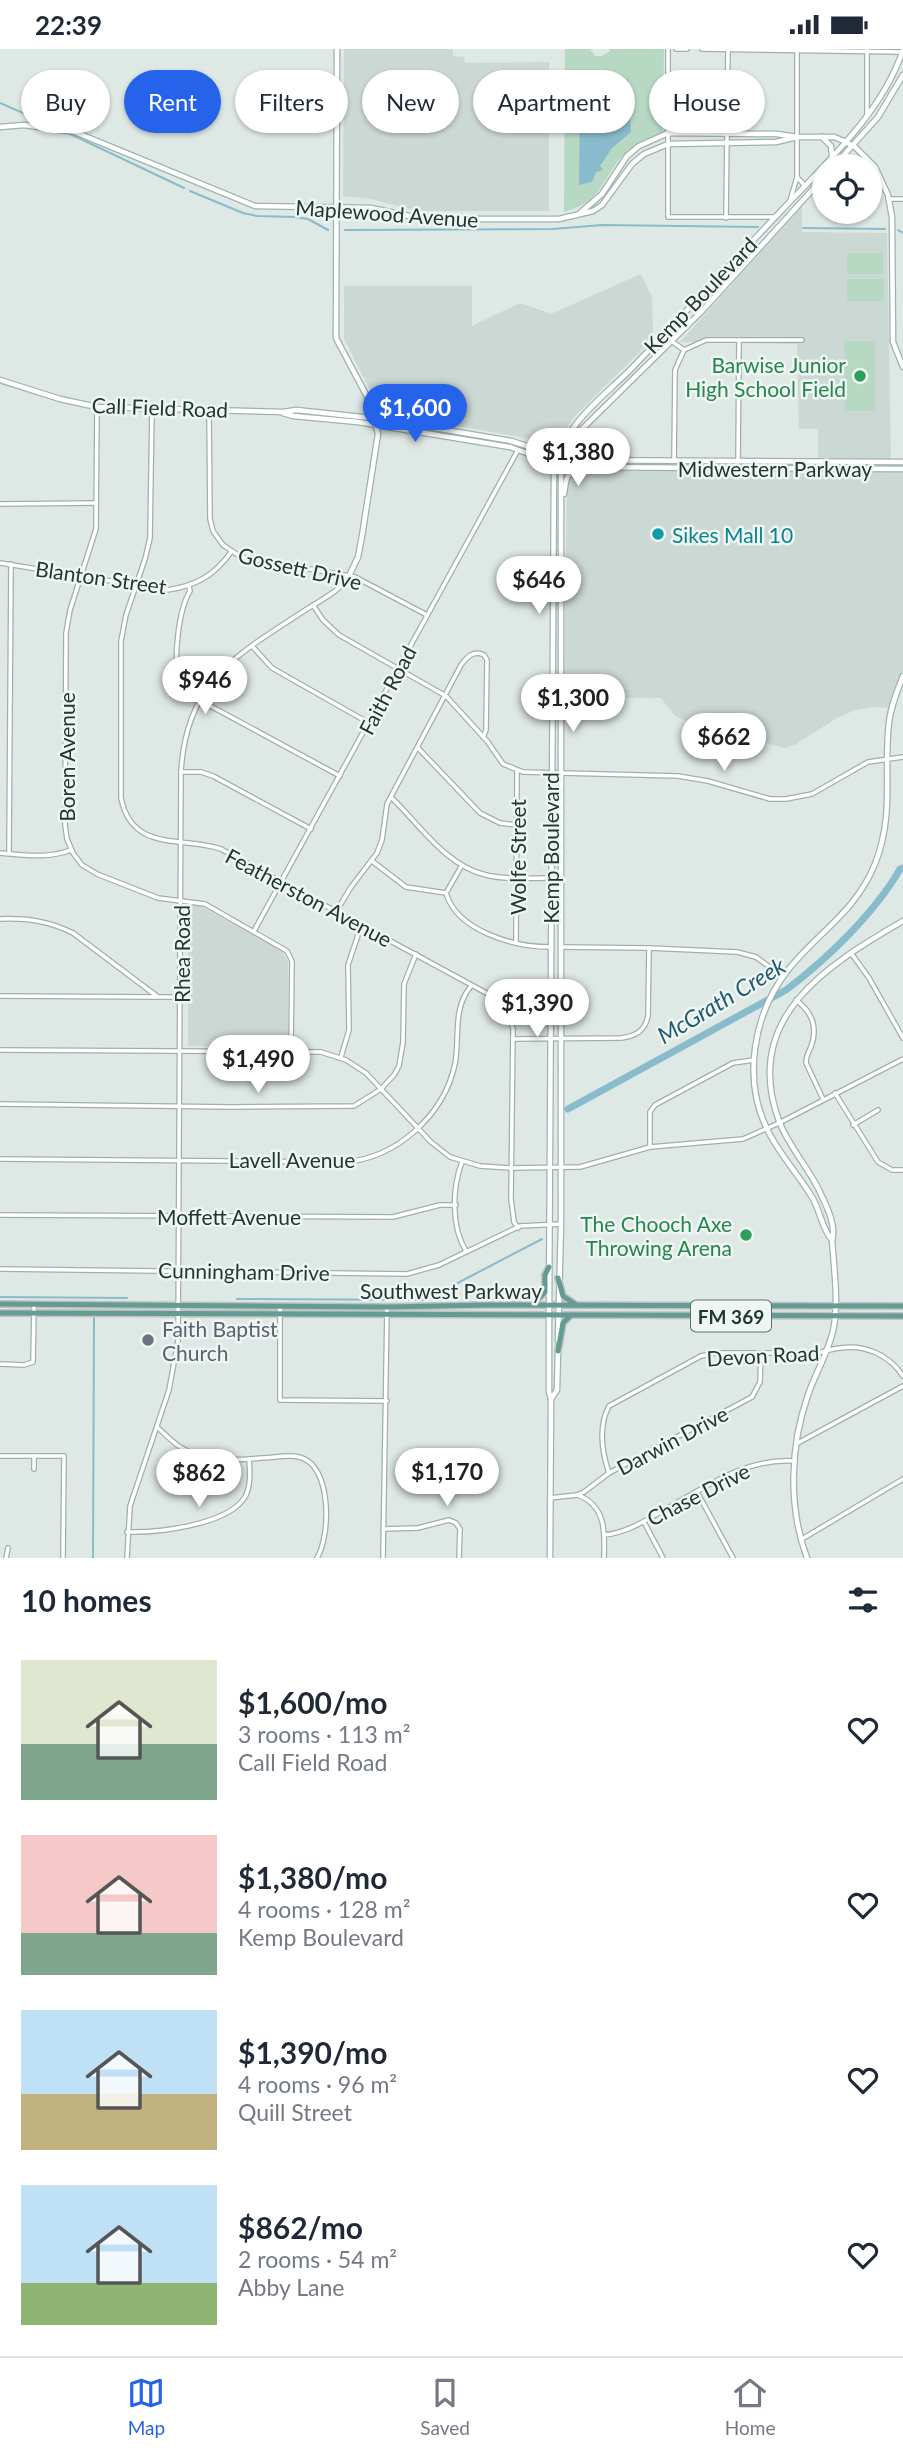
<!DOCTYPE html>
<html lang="en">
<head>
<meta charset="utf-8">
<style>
	:root { --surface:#fff; --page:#f6f6f7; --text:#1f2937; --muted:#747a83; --line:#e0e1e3; --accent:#2563eb }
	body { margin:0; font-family:Lato,sans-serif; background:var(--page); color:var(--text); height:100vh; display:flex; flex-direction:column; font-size:26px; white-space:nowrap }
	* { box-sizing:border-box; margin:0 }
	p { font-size:23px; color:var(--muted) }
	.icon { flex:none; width:38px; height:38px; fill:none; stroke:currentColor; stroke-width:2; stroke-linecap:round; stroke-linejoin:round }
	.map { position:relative; height:1509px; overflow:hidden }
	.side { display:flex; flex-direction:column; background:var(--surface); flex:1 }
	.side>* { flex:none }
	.banner { position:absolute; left:21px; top:21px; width:861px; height:63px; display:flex; gap:14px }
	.fabs { position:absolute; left:812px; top:105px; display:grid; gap:14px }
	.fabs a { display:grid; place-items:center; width:70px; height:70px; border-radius:50%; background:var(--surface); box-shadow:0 2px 5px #0004; font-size:35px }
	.price { position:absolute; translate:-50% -60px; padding:0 16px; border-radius:24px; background:#fff; color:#222; font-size:23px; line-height:46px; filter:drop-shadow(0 2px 4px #0008) }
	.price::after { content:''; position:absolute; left:50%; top:42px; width:21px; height:16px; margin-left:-10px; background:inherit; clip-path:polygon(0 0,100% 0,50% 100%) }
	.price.current { background:var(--accent); color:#fff }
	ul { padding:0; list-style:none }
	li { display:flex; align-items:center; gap:21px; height:175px; padding:0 21px }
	li span { display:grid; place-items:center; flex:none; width:196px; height:140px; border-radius:0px; color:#555 }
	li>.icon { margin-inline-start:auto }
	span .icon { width:84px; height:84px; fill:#fffc; stroke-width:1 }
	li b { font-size:30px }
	h2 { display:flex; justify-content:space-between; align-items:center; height:84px; padding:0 21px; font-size:30px }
	.chip { padding:0 24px; border-radius:32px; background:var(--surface); box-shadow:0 2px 5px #0004; font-size:24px; line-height:63px }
	.chip.current { background:var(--accent); color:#fff }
	.status { display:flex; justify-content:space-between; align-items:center; height:49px; padding:0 35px; background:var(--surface); direction:ltr }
	.status svg { height:19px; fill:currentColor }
	.menu { display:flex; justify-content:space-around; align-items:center; height:98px; border-top:2px solid var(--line); background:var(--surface); font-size:19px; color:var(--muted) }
	.menu a { display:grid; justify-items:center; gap:4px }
	.menu .current { color:var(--accent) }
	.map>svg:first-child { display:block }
	.built { fill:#ccd8d4 }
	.green { fill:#b7d9c3 }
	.water { fill:#88bbcb }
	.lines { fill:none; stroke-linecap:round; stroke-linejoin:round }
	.stream { stroke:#88bbcb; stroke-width:2 }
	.river { stroke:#88bbcb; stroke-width:7 }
	.street-casing { stroke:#a1afab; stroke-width:6 }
	.secondary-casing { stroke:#9eb3ad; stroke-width:7 }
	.primary-casing { stroke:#bcc3c2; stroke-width:8 }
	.street { stroke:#fff; stroke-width:3.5 }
	.secondary { stroke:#fff; stroke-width:4.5 }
	.primary { stroke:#659b92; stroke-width:5 }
	.leisure-dot { fill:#2e9e5b; stroke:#eef5f2; stroke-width:2.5 }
	.culture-dot { fill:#0f9aa8; stroke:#eef5f2; stroke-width:2.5 }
	.worship-dot { fill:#6b7280; stroke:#eef5f2; stroke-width:2.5 }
	.labels { text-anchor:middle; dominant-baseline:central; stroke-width:5; stroke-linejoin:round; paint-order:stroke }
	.shield { fill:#eef5f2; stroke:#5e706c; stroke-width:2 }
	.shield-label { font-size:19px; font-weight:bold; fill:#203733 }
	.street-label { font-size:21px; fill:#203733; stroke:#eef5f2 }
	.leisure-label { font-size:21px; fill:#27864d; stroke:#eef5f2; text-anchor:end }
	.culture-label { font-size:21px; fill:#0d838f; stroke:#eef5f2; text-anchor:start }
	.worship-label { font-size:21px; fill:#5b616d; stroke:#eef5f2; text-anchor:start }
	.water-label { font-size:23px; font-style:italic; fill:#1f5a6e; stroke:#eef5f2 }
</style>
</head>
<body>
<div class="status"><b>22:39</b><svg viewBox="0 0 49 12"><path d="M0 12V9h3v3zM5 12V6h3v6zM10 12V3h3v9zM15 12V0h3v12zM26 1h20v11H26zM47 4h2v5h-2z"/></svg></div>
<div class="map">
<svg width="903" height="1509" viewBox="0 0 903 1509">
	<rect width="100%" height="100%" fill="#dee8e4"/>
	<!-- built -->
	<g class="built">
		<path d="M344,0H453V7L464,8L465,14L549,13V162H425L405,159L371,150L343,147Z"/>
		<path d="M802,157V183L887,184L891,410L818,409V380H799L797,295L680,293Z"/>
		<path d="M641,225L652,248L653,290L575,367L560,388L553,392L548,393L382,364L344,290V237H472V277L520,254L551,265Z"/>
		<path d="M687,421L903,423V621L889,659L874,658L855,661L837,669L794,696L785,699L696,676L675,667L661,649L564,648L567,431L571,425L580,422Z"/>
		<path d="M188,855L201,857L282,902L288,913V997H188Z"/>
	</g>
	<!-- green -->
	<g class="green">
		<path d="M565,0H590L595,7H602L609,3L610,0H664L663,83C646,90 630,97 618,112C599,138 599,153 564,163Z"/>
		<rect x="847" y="204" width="36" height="21"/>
		<rect x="847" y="230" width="37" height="22"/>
		<path d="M844,292H875V362H845Z"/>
	</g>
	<!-- water -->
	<path class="water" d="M610,29L628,30L631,83L612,99L600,117L603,121L596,123L592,133L579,136L580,45L584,36Z"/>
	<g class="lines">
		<!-- stream -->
		<g class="stream">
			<path d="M0,54L48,75"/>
			<path d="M68,84L184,139"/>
			<path d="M190,142L243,164L257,167L295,168L308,170L328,181"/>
			<path d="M803,179L885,180"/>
			<path d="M345,181L553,180L602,176L758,178"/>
			<path d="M898,181L903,184"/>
			<path d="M0,1248L127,1249"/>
			<path d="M237,1250L425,1251L542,1190"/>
			<path d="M93,1509L94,1269"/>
		</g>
		<!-- river -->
		<path class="river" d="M568,1060L786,941C826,911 875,864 900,820L903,819"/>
		<!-- street casing -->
		<g class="street-casing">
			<g id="street">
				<path d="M668,0V168H775"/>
				<path d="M676,0H687"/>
				<path d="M702,0L902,3"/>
				<path d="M797,2V128L805,137"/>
				<path d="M867,66V0"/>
				<path d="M888,150H903"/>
				<path d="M790,152L797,128"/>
				<path d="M726,169L728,0"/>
				<path d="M663,286L684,301L706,291H802"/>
				<path d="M97,358L96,480L70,561L66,584L65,776L67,790L73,804L82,816L97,825L158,849L205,855L287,902L292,912L291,1001"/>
				<path d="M152,359L150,489L145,510L126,566L121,592V749C132,804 183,787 221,800L490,946C503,955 510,964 513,980L511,1150L514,1173L518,1179"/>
				<path d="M209,361L210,470L213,482L223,496L241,508L355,528L427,566"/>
				<path d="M674,412L675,321L684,301"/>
				<path d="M738,413L739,291"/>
				<path d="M0,455L96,454"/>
				<path d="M0,514L167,541C196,537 215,526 231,503"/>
				<path d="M189,537L190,542C179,560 173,608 179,629C181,637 186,642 192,647L340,727"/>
				<path d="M313,556L323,571L339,586L446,647L487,692L503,715L523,723L678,727L708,732L770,750H786L812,745L868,713L903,708"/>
				<path d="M252,597L272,619L369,674"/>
				<path d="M418,699L480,764L500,774L517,776"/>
				<path d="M181,723H201L213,727L311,780"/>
				<path d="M391,748C419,775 446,817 486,826C506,831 529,829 550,829"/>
				<path d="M0,804C25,806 47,810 71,801"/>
				<path d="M9,804L11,515"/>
				<path d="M372,812L406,838L446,844C457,882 514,898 550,898"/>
				<path d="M446,844L462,816"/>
				<path d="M336,863L351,838L377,804L382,791L387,755L461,616C467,608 473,601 484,606L487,611L486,681L483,688"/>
				<path d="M0,870C27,869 49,872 73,884L158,948H180"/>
				<path d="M254,882L518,401"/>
				<path d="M516,894L517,721"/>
				<path d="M561,898L649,899L737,903L756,908L783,928"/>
				<path d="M851,904L869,929L903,989"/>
				<path d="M0,947L156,948"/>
				<path d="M796,951C812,963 818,979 811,998C808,1004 806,1007 806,1014L823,1050"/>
				<path d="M513,990L621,989C636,987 645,982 648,967L649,899"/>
				<path d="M0,1001L321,1003L346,1011L366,1024L431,1093L450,1108L480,1117L511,1119L580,1118L650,1098L743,1090L779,1074L903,1010"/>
				<path d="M341,1008L349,981L348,916L361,877"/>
				<path d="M835,1044L878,1113L892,1121H903"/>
				<path d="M0,1055L231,1058L354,1057L381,1040L394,1026L399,1017L403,993L404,935L416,905"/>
				<path d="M853,1076L878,1061"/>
				<path d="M650,1098V1063L655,1056L733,1014L754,1011"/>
				<path d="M0,1110L345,1113C397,1109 444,1066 455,1015C460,988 452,960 471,937"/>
				<path d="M462,1113C452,1139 451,1178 466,1202"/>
				<path d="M0,1166L393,1168L440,1156H456"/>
				<path d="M0,1220L407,1225L439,1216L520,1177L561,1175"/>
				<path d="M280,1257V1351L387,1352"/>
				<path d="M0,1315L24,1316L33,1313L34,1256"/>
				<path d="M157,1378C165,1385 173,1394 182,1399C205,1414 236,1411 261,1409C273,1409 288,1405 299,1408C332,1415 331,1486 317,1509"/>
				<path d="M796,1395L903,1337"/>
				<path d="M0,1407H64L63,1509"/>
				<path d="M34,1407V1420"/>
				<path d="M609,1424C602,1404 598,1377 609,1357L701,1307L716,1304H812C822,1304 830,1300 840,1299C865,1295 889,1306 903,1327"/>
				<path d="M697,1443L733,1509"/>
				<path d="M578,1446C606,1457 605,1483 604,1509"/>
				<path d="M550,1449L577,1446L584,1443L609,1424L752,1348L760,1333L761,1304"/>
				<path d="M644,1473L663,1509"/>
				<path d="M383,1480L418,1479L449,1471L456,1474L460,1480L459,1509"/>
				<path d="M127,1483C157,1484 228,1476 245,1448C251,1437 250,1423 249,1410"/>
				<path d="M604,1486C625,1484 641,1474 659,1464C701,1441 745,1408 795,1412"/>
				<path d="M802,1490L903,1430"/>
				<path d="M6,1509L8,1499"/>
				<path d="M127,1509L130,1457L169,1341L178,1292L181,723C186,631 237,606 307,560C321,551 340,542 349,527"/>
				<path d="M383,1509L387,1258"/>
			</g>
		</g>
		<!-- secondary casing -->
		<g class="secondary-casing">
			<g id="secondary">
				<path d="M337,0L336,289L371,355L378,385L362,487L358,508L349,527"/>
				<path d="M0,78L24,76L75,83L255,157L371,159L423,170H559L593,162L602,156L632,115L644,105L668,95L776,93L797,88"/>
				<path d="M822,88L831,97L832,106"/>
				<path d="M834,117L878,68L903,26"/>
				<path d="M580,164L602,145L627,107L639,97L668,84L777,85L797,88H834L844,92L855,98L875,118L888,146L892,168L893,293L903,318"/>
				<path d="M0,331L60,350L97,358L283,363L296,361L381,370L511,392L572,411L903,413"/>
				<path d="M283,364L293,367L358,373L510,398L554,414L571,418L903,420"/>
				<path d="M532,396L551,397L564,391"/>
				<path d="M564,445C566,433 565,423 579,420"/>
				<path d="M832,1191C822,1180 820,1161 812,1148C798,1125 780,1106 768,1082C742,1031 753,965 788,921C818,883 855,864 875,815C895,764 883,723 889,673C891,657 897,642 903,627"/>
				<path d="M558,1291L561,1174V421L574,391L581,381L702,262L824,128"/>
				<path d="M551,1350L557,1341L558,1300"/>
				<path d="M550,1509L551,1350L549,1343V1266L554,417C568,372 600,351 632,319C682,266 732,214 782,161C827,113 882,64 903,1"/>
				<path d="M807,1509C788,1458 790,1397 808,1346C815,1325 828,1304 833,1282C839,1255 834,1219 832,1191C837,1176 825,1154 819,1141C807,1117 788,1096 779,1072C741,969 827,916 903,872"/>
			</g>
		</g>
		<!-- primary casing -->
		<g class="primary-casing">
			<g id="primary">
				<path d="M558,1229L563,1247L575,1255"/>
				<path d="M534,1254L545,1243V1226L549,1218"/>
				<path d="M0,1255L387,1258L485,1256L903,1257"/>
				<path d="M0,1264L903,1267"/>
				<path d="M558,1302L563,1274L570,1267"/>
			</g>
		</g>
		<!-- street -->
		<use href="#street" class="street"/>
		<!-- secondary -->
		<use href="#secondary" class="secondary"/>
		<!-- primary -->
		<use href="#primary" class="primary"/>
	</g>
	<!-- markers -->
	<g class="leisure-dot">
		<circle cx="860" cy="327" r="7"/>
		<circle cx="746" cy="1186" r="7"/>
	</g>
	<circle class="culture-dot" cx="658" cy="485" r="7"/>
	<circle class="worship-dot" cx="148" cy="1291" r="7"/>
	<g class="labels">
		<!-- shield labels -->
		<rect class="shield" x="691" y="1251.5" width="80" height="31" rx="5"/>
		<g class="shield-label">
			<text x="731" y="1267">FM 369</text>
		</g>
		<!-- street labels -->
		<g class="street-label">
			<text transform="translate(387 164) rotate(4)">Maplewood Avenue</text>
			<text transform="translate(700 246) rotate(-46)">Kemp Boulevard</text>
			<text transform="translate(160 358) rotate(2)">Call Field Road</text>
			<text x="775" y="419">Midwestern Parkway</text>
			<text transform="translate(300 519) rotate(13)">Gossett Drive</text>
			<text transform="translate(101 528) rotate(8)">Blanton Street</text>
			<text transform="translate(387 641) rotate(-62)">Faith Road</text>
			<text transform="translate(66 708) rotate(-90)">Boren Avenue</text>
			<text transform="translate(550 799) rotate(-90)">Kemp Boulevard</text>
			<text transform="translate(517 808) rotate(-90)">Wolfe Street</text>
			<text transform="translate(309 848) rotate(28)">Featherston Avenue</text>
			<text transform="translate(181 905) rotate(-90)">Rhea Road</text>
			<text x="292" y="1110">Lavell Avenue</text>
			<text x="229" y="1167">Moffett Avenue</text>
			<text transform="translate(244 1222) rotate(1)">Cunningham Drive</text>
			<text x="451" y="1241">Southwest Parkway</text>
			<text transform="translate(763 1306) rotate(-3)">Devon Road</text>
			<text transform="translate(672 1391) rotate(-28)">Darwin Drive</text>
			<text transform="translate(698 1445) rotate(-27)">Chase Drive</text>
		</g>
		<!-- leisure labels -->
		<g class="leisure-label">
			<text x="846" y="315">Barwise Junior<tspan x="846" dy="24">High School Field</tspan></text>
			<text x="732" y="1174">The Chooch Axe<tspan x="732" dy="24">Throwing Arena</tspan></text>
		</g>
		<!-- culture labels -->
		<g class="culture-label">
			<text x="672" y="485">Sikes Mall 10</text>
		</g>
		<!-- worship labels -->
		<g class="worship-label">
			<text x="162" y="1279">Faith Baptist<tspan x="162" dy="24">Church</tspan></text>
		</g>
		<!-- water labels -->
		<g class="water-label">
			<text transform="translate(721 951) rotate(-31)">McGrath Creek</text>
		</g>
	</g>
</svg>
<div class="fabs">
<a><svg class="icon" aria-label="locate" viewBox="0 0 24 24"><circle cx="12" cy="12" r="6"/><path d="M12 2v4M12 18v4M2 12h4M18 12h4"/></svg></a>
</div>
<b class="price current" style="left:415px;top:395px">$1,600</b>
<b class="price" style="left:578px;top:439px">$1,380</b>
<b class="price" style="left:539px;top:567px">$646</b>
<b class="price" style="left:205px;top:667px">$946</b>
<b class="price" style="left:573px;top:685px">$1,300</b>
<b class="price" style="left:724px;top:724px">$662</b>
<b class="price" style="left:537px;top:990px">$1,390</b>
<b class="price" style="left:258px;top:1046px">$1,490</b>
<b class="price" style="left:447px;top:1459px">$1,170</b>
<b class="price" style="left:199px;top:1460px">$862</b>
<div class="banner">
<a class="chip">Buy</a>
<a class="chip current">Rent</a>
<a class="chip">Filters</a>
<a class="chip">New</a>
<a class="chip">Apartment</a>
<a class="chip">House</a>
</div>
</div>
<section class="side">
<h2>10 homes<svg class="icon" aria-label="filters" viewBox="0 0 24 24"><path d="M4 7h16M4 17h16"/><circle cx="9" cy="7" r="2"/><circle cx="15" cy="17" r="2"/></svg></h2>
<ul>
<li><span style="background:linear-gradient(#dfe7d0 60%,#7fa58c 0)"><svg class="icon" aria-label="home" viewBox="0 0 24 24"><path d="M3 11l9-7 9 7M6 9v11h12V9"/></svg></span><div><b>$1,600/mo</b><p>3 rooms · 113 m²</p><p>Call Field Road</p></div><svg class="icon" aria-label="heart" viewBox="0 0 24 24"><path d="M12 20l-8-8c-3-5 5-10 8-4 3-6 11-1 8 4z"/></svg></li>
<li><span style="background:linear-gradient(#f6c9c9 70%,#7fa58c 0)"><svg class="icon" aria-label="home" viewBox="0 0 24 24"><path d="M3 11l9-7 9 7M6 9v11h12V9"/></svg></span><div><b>$1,380/mo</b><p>4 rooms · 128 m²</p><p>Kemp Boulevard</p></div><svg class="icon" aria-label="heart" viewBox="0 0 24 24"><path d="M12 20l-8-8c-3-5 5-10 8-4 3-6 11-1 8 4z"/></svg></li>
<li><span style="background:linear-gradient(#bfe0f5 60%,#c2b280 0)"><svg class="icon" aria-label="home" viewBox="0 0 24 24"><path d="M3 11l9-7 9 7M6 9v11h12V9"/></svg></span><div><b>$1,390/mo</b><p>4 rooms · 96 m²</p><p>Quill Street</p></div><svg class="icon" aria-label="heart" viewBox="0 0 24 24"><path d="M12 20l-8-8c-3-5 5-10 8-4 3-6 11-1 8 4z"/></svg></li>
<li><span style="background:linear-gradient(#bfe0f5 70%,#8fb573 0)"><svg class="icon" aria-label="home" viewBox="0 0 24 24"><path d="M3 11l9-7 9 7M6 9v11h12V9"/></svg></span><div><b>$862/mo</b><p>2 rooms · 54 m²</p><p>Abby Lane</p></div><svg class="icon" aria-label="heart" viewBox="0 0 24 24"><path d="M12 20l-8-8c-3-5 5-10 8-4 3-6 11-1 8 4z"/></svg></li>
</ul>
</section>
<nav class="menu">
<a class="current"><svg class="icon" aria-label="map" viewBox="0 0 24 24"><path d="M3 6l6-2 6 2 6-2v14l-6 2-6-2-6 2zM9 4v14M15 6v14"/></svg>Map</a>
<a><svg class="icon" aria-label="saved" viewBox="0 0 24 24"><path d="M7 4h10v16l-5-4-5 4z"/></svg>Saved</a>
<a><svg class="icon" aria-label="home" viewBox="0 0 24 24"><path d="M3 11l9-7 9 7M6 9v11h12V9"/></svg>Home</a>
</nav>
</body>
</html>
